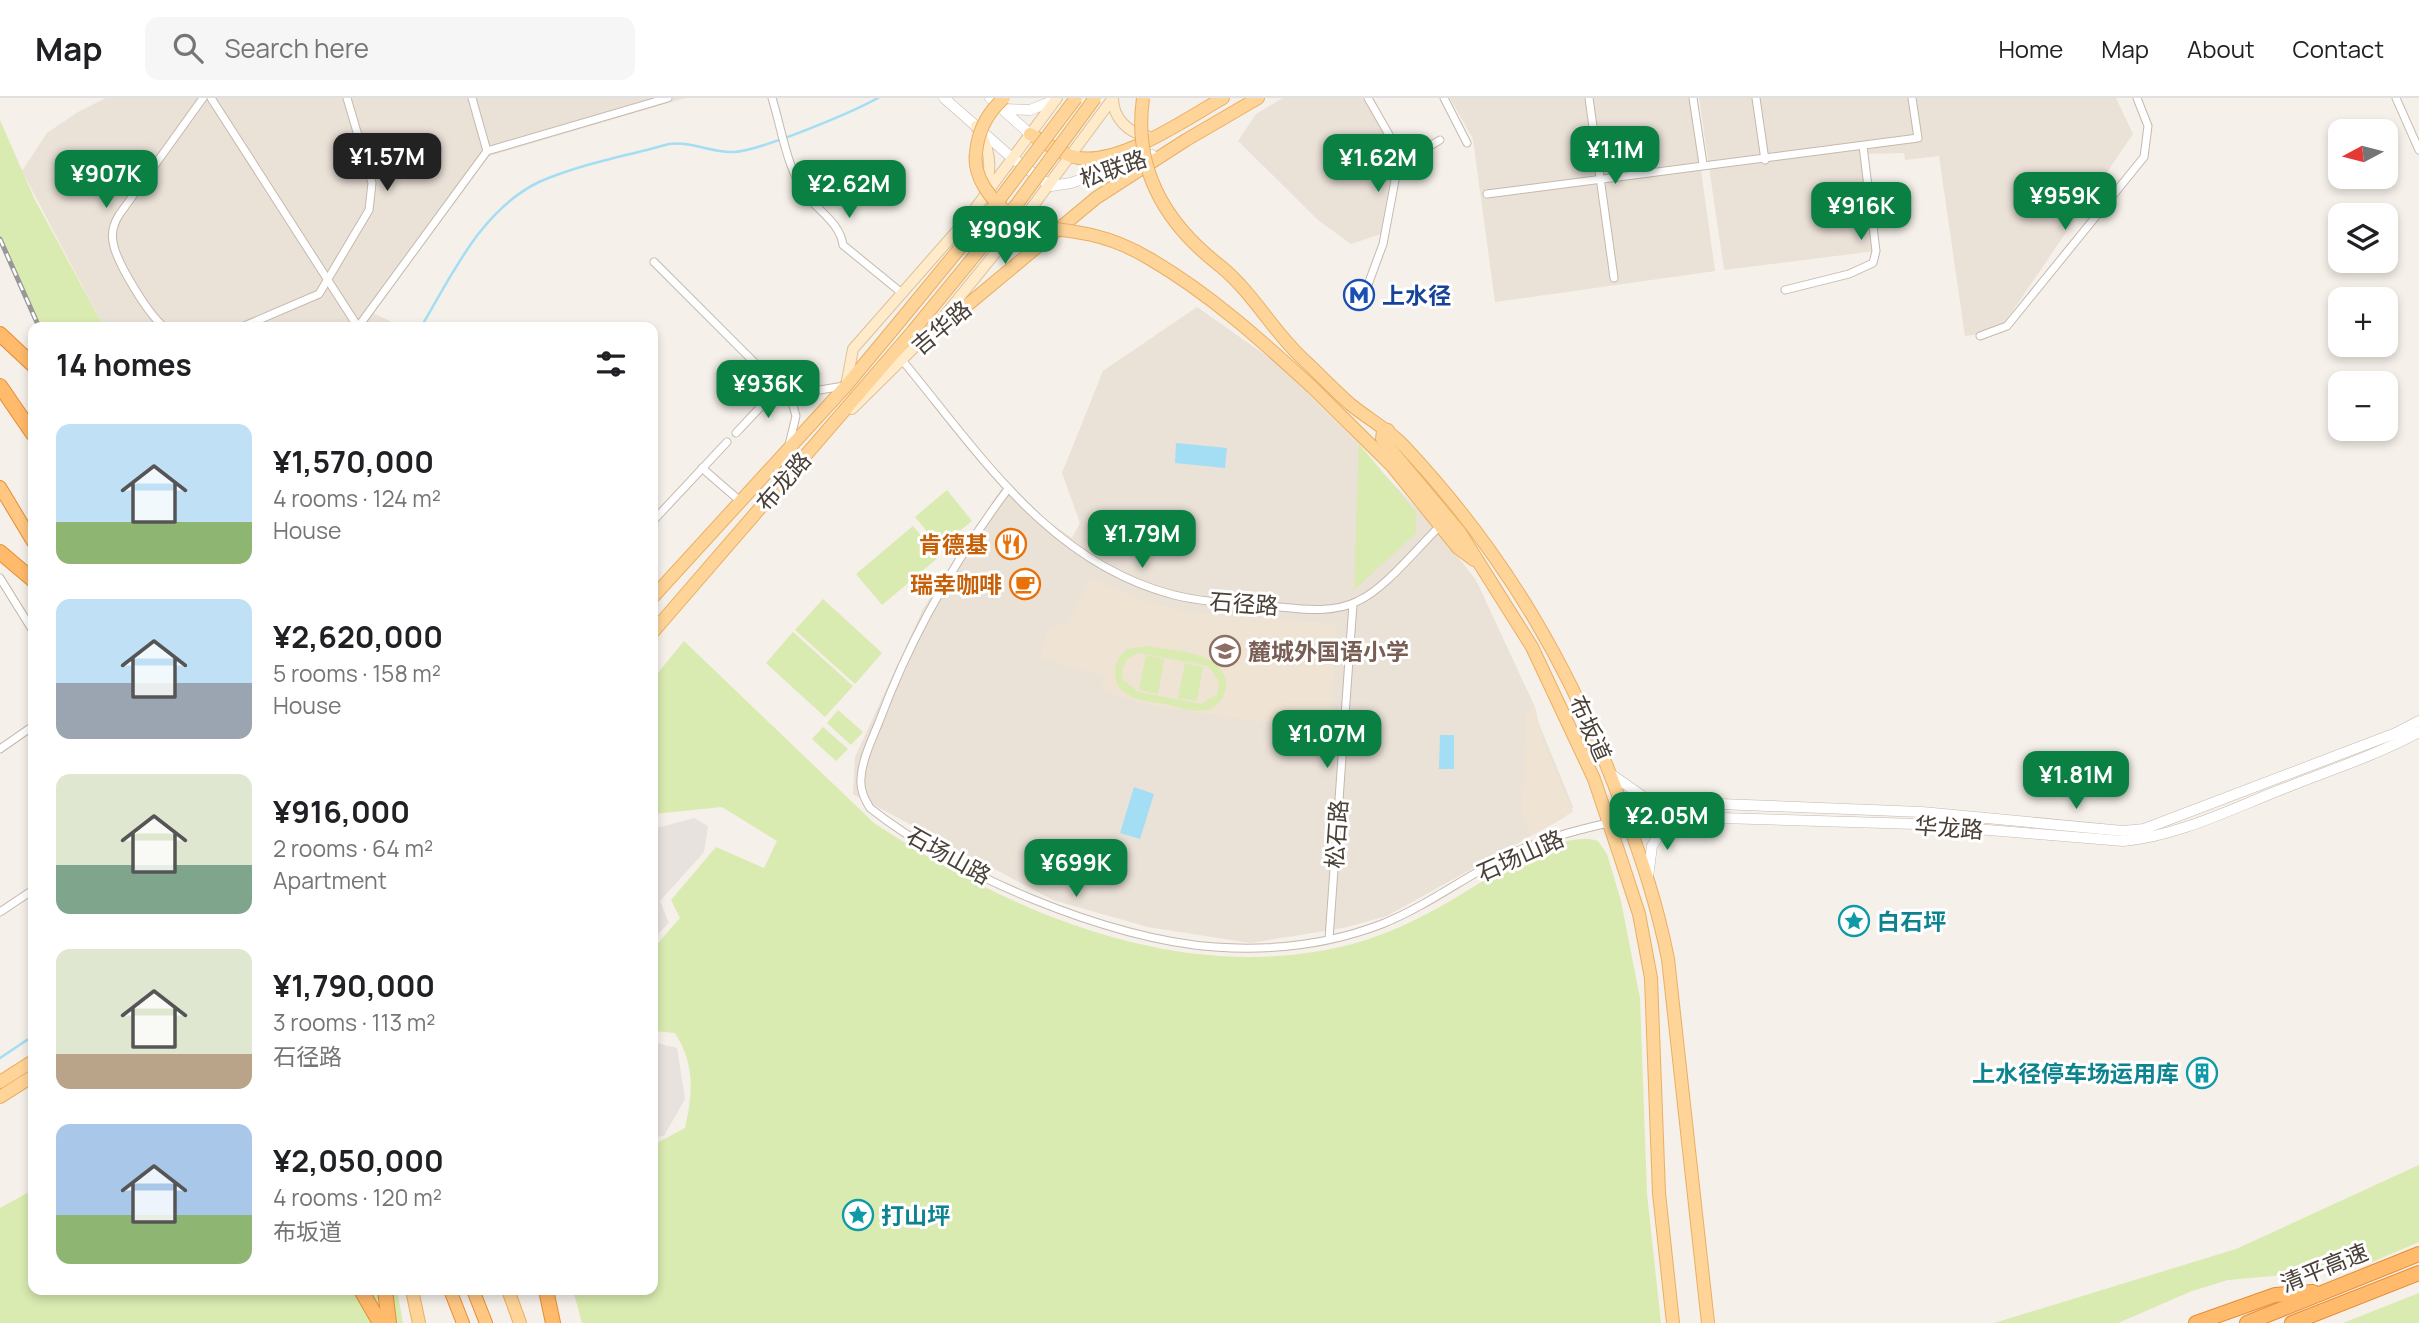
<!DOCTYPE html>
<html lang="en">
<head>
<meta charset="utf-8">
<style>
	:root { --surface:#fff; --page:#f6f6f6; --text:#202124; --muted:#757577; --line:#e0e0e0; --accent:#0b8043 }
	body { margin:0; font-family:Manrope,"Noto Sans SC",sans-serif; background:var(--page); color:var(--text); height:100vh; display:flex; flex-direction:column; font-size:26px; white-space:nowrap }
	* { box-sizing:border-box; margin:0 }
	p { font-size:23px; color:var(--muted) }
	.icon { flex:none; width:38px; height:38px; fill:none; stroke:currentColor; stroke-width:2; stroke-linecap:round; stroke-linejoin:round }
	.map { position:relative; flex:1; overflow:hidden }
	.details { position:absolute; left:28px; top:224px; width:630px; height:973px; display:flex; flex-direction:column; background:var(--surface); border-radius:14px; box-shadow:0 4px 10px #0003 }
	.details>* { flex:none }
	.needle { width:46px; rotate:263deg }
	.buttons { position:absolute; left:2328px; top:21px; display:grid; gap:14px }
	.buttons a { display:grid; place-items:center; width:70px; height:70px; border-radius:14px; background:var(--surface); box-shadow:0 4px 10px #0003; font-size:35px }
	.price { position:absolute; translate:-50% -60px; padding:0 16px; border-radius:14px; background:var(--accent); color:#fff; font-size:23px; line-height:46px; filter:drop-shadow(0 2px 4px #0008) }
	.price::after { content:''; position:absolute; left:50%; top:42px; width:21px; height:16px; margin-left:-10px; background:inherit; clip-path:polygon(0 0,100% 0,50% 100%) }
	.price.selected { background:#222; color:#fff }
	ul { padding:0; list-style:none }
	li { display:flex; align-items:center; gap:21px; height:175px; padding:0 28px }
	li span { display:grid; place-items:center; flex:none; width:196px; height:140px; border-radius:14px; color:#555 }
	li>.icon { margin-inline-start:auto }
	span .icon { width:84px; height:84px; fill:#fffc; stroke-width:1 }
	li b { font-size:30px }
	h2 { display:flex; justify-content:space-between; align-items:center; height:84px; padding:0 28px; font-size:30px }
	header { display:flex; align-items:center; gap:42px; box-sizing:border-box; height:98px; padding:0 35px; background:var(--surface); border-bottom:2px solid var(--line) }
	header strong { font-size:33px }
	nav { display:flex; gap:38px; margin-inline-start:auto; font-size:24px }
	.search { width:490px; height:63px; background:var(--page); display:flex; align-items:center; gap:18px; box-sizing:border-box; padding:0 24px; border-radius:14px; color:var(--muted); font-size:26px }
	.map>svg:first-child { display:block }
	.residential { fill:#eae1d7 }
	.industrial { fill:#e8e2de }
	.education { fill:#efe3d3 }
	.green { fill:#d9ebb0; fill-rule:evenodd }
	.water { fill:#a3def4 }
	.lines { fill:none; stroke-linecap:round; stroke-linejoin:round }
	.stream { stroke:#a3def4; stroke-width:2.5 }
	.minor-casing { stroke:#c5b9ae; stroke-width:9 }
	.tertiary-casing { stroke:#c5b9ae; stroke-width:11 }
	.secondary-casing { stroke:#dbc199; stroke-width:12 }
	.primary-casing { stroke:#eaaf62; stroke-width:14 }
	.trunk-casing { stroke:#e68c33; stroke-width:14 }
	.motorway-casing { stroke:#e68c33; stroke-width:16 }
	.minor { stroke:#fff; stroke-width:7 }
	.tertiary { stroke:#fff; stroke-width:10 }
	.secondary { stroke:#ffebca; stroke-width:10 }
	.primary { stroke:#ffd499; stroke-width:12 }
	.trunk { stroke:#ffc782; stroke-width:12 }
	.motorway { stroke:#ffba6b; stroke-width:14 }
	.rail-casing { stroke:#989898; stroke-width:5 }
	.rail { stroke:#fff; stroke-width:2.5; stroke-dasharray:8; stroke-linecap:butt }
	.primary-bridge-casing { stroke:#eaaf62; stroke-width:14; stroke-linecap:butt }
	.primary-bridge { stroke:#ffd499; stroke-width:12 }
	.labels { text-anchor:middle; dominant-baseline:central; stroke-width:6; stroke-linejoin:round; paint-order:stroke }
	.street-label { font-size:23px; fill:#4a4037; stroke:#fff }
	.transit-label { font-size:23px; font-weight:bold; fill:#164399; stroke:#fff; text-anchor:start }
	.food-label { font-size:23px; font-weight:bold; fill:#c56008; stroke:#fff; text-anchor:end }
	.education-label { font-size:23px; font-weight:bold; fill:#785e54; stroke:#fff; text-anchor:start }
	.culture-label { font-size:23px; font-weight:bold; fill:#0d838f; stroke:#fff; text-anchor:start }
</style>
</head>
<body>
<header>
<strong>Map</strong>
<div class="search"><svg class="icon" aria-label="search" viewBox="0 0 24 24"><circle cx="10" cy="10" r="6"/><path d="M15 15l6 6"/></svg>Search here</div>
<nav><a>Home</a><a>Map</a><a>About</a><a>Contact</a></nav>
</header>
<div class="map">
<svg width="2419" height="1225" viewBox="0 0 2419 1225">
	<rect width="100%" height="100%" fill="#f5f0e9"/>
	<!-- residential -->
	<g class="residential">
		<path d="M106,0H685L479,61L480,64L373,215L394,225L392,229H104L22,73L47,35L78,14Z"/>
		<path d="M1283,0H1363L1400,60L1387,134L1351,146L1318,122L1238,43L1256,16Z"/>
		<path d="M1450,0H1691L1715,173L1495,204L1473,41Z"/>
		<path d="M1699,0H2116L2133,36L1999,233L1965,238L1939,58L1905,62L1904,55L1862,56L1875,153L1724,172Z"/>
		<path d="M1197,209L1278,266L1359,346V350L1431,425L1476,482L1535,609L1533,611L1573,709L1565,719L1387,818L1343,830L1250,845L1148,829L1053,802L853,696L855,659L923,511L1001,391L1072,440L1080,425L1062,375L1103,273Z"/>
	</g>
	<!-- industrial -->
	<g class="industrial">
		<path d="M694,720L708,728L704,754L660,803L669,825L653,841V731Z"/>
		<path d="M653,944L677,950L685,1001L664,1038L653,1039Z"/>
	</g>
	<!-- education -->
	<g class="education">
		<path d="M1091,479L1131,498L1184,514L1337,526L1330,626L1253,623L1151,607L1101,593L1105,579L1040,559L1049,530L1067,525Z"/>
		<path d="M1535,609L1543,643L1573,714L1530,737L1522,718L1526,613Z"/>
	</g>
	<!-- green -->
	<g class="green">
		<path d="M0,22L34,100L104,229H38L0,141Z"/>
		<path d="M1359,346L1416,414V435L1354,492Z"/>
		<path d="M947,392L972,423L940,449L915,419Z"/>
		<path d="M913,428L939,459L882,507L856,476Z"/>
		<path d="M823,501L882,555L855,586L795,532Z"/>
		<path d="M793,534L853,588L825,619L766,565Z"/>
		<path d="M684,543L874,725C1014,818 1194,893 1363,843C1388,835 1412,824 1436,811C1471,793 1558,728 1598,743L1607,756L1621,803L1640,900L1647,1096L1661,1225H582L573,1192H653V1047L685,1030C693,995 695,966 675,935L653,933V851L680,820L671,802L716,749L764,770L777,743L722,709L653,716V581Z"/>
		<path d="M1146,548C1172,553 1218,552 1226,582C1227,595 1221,607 1208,612C1196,615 1181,610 1170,607C1150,603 1114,603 1115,574C1115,564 1120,557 1128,551ZM1140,555L1208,568L1219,583L1217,596L1201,606L1138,594L1123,582C1120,568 1126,558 1140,555Z"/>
		<path d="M1146,557L1164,561L1158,596L1139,592Z"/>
		<path d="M1185,565L1203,569L1197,603L1178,600Z"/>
		<path d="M838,612L863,634L851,647L827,625Z"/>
		<path d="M823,629L848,651L836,663L812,641Z"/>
		<path d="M2419,1067V1144L2372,1164L2333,1173L2228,1182L2192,1193L2118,1225H1994L2236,1151Z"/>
		<path d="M33,1092V1192H397L403,1225H0V1110Z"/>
		<path d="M2419,1195V1225H2343Z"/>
	</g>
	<!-- water -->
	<g class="water">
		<path d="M1176,345L1227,350L1225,370L1175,365Z"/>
		<path d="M1440,637H1454V671H1439Z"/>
		<path d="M1134,689L1154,696L1140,741L1120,735Z"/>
	</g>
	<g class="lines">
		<!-- stream -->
		<g class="stream">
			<path d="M421,229C452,177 481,112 539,84C579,66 627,58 669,46C692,43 711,55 734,54C762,52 851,15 878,0"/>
			<path d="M0,960L33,938"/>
		</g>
		<!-- minor casing -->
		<g class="minor-casing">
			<g id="minor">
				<path d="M211,0L358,229L487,53L668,0"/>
				<path d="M472,0L487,53"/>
				<path d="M772,0C782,32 787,73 808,99C821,115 840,126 843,147L903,196"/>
				<path d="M1444,0L1467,45"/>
				<path d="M1589,0L1614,180"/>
				<path d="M1693,0L1703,66"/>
				<path d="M1756,0L1765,62"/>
				<path d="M2396,0L2419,52"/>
				<path d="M1400,57L1418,55L1440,42"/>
				<path d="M1487,96L1918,40L1912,0"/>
				<path d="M654,164L791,301L796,318L789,347"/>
				<path d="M1785,192L1849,176L1873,165L1876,153L1863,48"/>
				<path d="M1355,203H1362L1383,146L1400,56L1368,0"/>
				<path d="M164,229C148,216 116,164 113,144C111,134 114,125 119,117L203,0"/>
				<path d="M242,229L319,196L369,112L372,85L347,0"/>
				<path d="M1980,238L2007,228L2144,59L2148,28L2137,0"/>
				<path d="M902,262C980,356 1049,465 1174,497C1202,504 1230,505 1258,507C1290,509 1329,518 1358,503C1386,490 1417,450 1440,428"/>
				<path d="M783,290L801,295L844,288"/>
				<path d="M736,335L779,289"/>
				<path d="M702,370L740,403"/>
				<path d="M1008,391C954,463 910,540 879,624C872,641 862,662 861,680C860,692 864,700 870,710C953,776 1109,842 1215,849C1271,853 1330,846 1382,826C1427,808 1464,779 1507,758C1539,742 1573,733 1608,725"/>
				<path d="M653,423L727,344"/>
				<path d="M0,480L33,533"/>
				<path d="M0,651L33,628"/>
				<path d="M0,814L33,792"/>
				<path d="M1329,841L1353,506"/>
			</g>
		</g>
		<!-- tertiary casing -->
		<g class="tertiary-casing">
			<g id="tertiary">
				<path d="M944,0L1011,59L1051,88L1071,85L1152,57"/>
				<path d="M990,0L1030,36"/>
				<path d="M1002,11L1030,12L1055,2"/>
				<path d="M1611,676L1645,700L1667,707"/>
				<path d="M1608,725L1624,713L1720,706L1922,714L2123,733L2144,731L2396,635L2419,623"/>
				<path d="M1608,725L1630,728L1669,722L1721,720L1916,726L2123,743C2179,738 2233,710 2285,690C2330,672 2377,657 2419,634"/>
				<path d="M1648,779L1652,748L1669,722"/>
			</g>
		</g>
		<!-- secondary casing -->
		<g class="secondary-casing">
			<g id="secondary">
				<path d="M1113,0C1113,20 1128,35 1147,38"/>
				<path d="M976,28C990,48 993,69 985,92"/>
				<path d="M846,288L853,251L968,120L1057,0"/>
				<path d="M852,311L936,228L1027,116L1113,0"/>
			</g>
		</g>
		<!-- primary casing -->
		<g class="primary-casing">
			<g id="primary">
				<path d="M1030,36C1045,44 1062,57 1079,60C1122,66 1186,21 1223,0"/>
				<path d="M1219,167C1254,195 1272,233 1304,262C1319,276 1334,292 1350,306C1368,321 1388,331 1404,348C1506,457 1574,574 1624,713C1643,765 1657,806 1668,861L1708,1225"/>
				<path d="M936,228L959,214L1096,100L1186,42L1258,0"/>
				<path d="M1312,289L1392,368L1458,450L1474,462"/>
				<path d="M1388,332L1383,333L1382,341L1459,433L1532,549L1594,681L1620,758L1639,816L1651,880L1659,1095L1673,1225"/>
				<path d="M653,499L846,288L900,223"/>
				<path d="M653,534L913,233"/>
				<path d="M0,984L33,963"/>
				<path d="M0,999L33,978"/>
				<path d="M412,1192L419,1225"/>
				<path d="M508,1192L520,1225"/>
			</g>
		</g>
		<!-- trunk casing -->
		<g class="trunk-casing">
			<g id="trunk">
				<path d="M0,389L33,444"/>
				<path d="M450,1192L463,1225"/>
				<path d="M473,1192L486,1225"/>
			</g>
		</g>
		<!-- motorway casing -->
		<g class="motorway-casing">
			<g id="motorway">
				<path d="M0,236L33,267"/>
				<path d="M0,288L33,336"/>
				<path d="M0,454L33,482"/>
				<path d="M361,1192L380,1225"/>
				<path d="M385,1192L389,1225"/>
				<path d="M546,1192L553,1225"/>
				<path d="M2196,1225L2275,1197L2313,1194"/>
				<path d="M2247,1225L2419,1156"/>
				<path d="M2292,1225L2419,1175"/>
			</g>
		</g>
		<!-- minor -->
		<use href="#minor" class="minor"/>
		<!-- tertiary -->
		<use href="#tertiary" class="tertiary"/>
		<!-- secondary -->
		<use href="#secondary" class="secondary"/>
		<!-- primary -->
		<use href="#primary" class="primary"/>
		<!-- trunk -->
		<use href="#trunk" class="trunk"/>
		<!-- motorway -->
		<use href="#motorway" class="motorway"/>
		<!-- rail casing -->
		<g class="rail-casing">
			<path id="rail" d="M0,141L39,229"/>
		</g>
		<!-- rail -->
		<use href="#rail" class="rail"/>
		<!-- primary-bridge casing -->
		<g class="primary-bridge-casing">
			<g id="primary-bridge">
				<path d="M1004,0C988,14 978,33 976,55C974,67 979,81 985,90C1013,134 1047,127 1092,137C1113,142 1132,150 1150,161C1210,196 1262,243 1312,289"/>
				<path d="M1143,0C1133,71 1165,125 1219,167"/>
				<path d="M900,223L996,106L1076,0"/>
				<path d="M913,233L1017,106L1095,0"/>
			</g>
		</g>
		<!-- primary-bridge -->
		<use href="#primary-bridge" class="primary-bridge"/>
	</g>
	<!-- icons -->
	<defs>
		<g id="metro-ring" transform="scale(1.575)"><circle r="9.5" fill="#fff" stroke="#1a4fb4" stroke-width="1.5"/><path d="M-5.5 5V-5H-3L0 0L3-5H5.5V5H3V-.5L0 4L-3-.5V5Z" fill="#1a4fb4"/></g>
		<g id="restaurant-ring" transform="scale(1.575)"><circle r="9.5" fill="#fff" stroke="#e8710a" stroke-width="1.5"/><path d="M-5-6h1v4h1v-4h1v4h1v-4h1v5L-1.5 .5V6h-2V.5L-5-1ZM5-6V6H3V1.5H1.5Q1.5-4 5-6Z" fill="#e8710a"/></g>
		<g id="cafe-ring" transform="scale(1.575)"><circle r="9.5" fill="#fff" stroke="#e8710a" stroke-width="1.5"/><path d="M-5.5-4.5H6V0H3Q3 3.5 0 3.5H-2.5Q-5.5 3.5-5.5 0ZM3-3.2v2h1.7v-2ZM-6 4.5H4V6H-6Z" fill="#e8710a"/></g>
		<g id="school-ring" transform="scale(1.575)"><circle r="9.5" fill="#fff" stroke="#8d6e63" stroke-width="1.5"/><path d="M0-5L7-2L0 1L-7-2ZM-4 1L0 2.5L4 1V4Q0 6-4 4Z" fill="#8d6e63"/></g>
		<g id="sight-ring" transform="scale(1.575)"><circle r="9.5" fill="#fff" stroke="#0f9aa8" stroke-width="1.5"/><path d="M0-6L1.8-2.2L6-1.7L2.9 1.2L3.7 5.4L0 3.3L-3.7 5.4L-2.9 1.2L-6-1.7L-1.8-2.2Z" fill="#0f9aa8"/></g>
		<g id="building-ring" transform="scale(1.575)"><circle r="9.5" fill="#fff" stroke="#0f9aa8" stroke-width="1.5"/><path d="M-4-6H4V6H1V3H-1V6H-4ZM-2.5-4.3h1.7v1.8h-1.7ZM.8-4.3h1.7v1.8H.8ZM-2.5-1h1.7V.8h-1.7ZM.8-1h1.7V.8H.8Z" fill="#0f9aa8"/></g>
	</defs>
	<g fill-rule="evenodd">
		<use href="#metro-ring" x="1359" y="197"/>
		<use href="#restaurant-ring" x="1011" y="446"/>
		<use href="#cafe-ring" x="1025" y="486"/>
		<use href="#school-ring" x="1225" y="553"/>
		<use href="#sight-ring" x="1854" y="823"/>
		<use href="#building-ring" x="2202" y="975"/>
		<use href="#sight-ring" x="858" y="1117"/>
	</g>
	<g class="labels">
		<!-- street labels -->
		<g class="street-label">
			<text transform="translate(1113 70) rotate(-19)">松联路</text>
			<text transform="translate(941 229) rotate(-40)">吉华路</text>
			<text transform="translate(783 383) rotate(-49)">布龙路</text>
			<text transform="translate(1244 505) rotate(4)">石径路</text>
			<text transform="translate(1591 630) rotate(66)">布坂道</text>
			<text transform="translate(1949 729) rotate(4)">华龙路</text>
			<text transform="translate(1336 736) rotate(-86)">松石路</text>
			<text transform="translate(949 757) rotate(29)">石场山路</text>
			<text transform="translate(1520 757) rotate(-24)">石场山路</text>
			<text transform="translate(2324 1169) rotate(-22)">清平高速</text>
		</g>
		<!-- transit labels -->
		<g class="transit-label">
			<text x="1382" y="197">上水径</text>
		</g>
		<!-- food labels -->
		<g class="food-label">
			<text x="988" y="446">肯德基</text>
			<text x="1002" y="486">瑞幸咖啡</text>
		</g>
		<!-- education labels -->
		<g class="education-label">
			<text x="1248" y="553">麓城外国语小学</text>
		</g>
		<!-- culture labels -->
		<g class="culture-label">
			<text x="1877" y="823">白石坪</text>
			<text x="2179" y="975" text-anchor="end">上水径停车场运用库</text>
			<text x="881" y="1117">打山坪</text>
		</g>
	</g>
</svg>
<div class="buttons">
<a><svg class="needle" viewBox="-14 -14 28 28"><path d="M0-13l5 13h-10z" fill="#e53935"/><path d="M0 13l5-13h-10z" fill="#757577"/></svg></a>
<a><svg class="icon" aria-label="layers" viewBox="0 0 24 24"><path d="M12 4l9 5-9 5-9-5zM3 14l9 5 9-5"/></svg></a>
<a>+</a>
<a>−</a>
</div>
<b class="price" style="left:1615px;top:88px">¥1.1M</b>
<b class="price selected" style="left:387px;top:95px">¥1.57M</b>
<b class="price" style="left:1378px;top:96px">¥1.62M</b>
<b class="price" style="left:106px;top:112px">¥907K</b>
<b class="price" style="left:849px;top:122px">¥2.62M</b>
<b class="price" style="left:2065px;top:134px">¥959K</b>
<b class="price" style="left:1861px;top:144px">¥916K</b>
<b class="price" style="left:1005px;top:168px">¥909K</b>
<b class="price" style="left:768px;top:322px">¥936K</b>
<b class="price" style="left:1142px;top:472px">¥1.79M</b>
<b class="price" style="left:1327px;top:672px">¥1.07M</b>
<b class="price" style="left:2076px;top:713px">¥1.81M</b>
<b class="price" style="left:1667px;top:754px">¥2.05M</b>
<b class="price" style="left:1076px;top:801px">¥699K</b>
<section class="details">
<h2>14 homes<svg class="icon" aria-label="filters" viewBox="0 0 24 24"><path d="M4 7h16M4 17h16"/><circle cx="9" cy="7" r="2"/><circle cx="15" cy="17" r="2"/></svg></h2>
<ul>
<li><span style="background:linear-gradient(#bfe0f5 70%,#8fb573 0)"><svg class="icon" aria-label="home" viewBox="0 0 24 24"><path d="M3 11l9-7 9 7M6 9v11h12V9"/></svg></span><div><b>¥1,570,000</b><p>4 rooms · 124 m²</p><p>House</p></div></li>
<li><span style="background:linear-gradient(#bfe0f5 60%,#9aa5b1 0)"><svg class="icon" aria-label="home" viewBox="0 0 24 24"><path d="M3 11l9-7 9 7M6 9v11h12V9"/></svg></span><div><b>¥2,620,000</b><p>5 rooms · 158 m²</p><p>House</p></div></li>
<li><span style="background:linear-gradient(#dfe7d0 65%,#7fa58c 0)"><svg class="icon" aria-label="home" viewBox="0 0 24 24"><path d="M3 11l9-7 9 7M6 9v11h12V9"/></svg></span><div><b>¥916,000</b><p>2 rooms · 64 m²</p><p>Apartment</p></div></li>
<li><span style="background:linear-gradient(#dfe7d0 75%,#b9a48a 0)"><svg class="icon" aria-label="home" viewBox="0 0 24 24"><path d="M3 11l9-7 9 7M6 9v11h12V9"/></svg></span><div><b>¥1,790,000</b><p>3 rooms · 113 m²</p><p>石径路</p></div></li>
<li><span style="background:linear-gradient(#a9c7e8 65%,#8fb573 0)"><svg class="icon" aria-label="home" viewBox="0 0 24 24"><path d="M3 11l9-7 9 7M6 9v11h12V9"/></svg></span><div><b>¥2,050,000</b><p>4 rooms · 120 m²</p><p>布坂道</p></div></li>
</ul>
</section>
</div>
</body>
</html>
